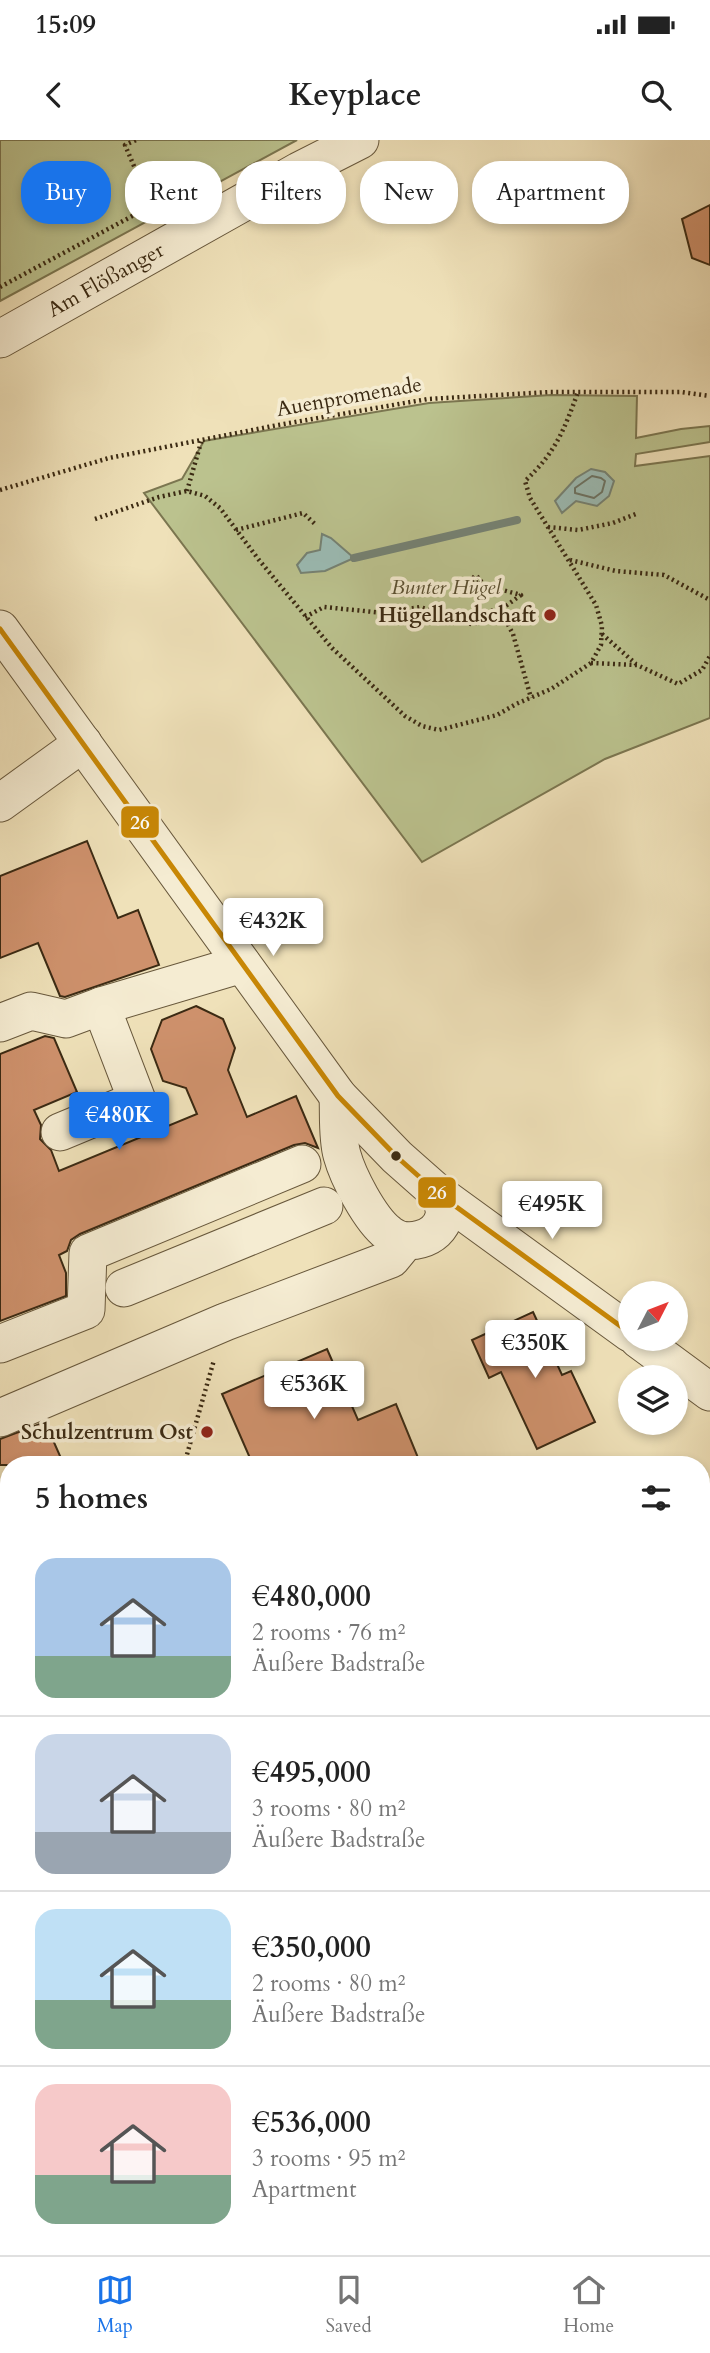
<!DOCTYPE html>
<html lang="en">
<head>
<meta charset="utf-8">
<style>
	:root { --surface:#fff; --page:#f6f6f6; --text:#222; --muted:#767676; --line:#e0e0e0; --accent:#1a73e8 }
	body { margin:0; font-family:Cardo,serif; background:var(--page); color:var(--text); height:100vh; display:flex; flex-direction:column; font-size:26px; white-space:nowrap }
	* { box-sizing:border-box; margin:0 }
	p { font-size:23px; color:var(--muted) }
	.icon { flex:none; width:38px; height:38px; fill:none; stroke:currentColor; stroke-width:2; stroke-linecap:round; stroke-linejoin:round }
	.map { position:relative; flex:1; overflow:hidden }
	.sheet { position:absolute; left:0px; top:1316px; width:710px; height:800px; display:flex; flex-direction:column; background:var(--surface); border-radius:28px 28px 0 0; box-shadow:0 4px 10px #0003 }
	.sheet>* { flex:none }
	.guide { position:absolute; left:21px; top:21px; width:668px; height:63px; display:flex; gap:14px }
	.needle { width:46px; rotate:48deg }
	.controls { position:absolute; left:618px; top:1141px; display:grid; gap:14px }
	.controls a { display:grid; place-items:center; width:70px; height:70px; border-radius:50%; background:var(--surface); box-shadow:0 4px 10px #0003; font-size:35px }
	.price { position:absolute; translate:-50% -60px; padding:0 16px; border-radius:7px; background:#fff; color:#222; font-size:23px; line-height:46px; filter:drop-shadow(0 2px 4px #0008) }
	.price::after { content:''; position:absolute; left:50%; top:42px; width:21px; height:16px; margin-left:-10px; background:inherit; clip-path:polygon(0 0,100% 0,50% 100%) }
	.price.active { background:var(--accent); color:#fff }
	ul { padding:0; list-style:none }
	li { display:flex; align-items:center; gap:21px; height:175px; padding:0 35px }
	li+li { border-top:2px solid var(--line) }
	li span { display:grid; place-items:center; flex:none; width:196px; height:140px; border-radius:21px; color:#555 }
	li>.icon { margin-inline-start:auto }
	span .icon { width:84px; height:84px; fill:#fffc; stroke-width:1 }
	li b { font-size:30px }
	h2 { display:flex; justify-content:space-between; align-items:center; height:84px; padding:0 35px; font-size:30px }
	.pill { padding:0 24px; border-radius:28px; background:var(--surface); box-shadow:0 4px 10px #0003; font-size:24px; line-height:63px }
	.pill.active { background:var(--accent); color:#fff }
	.status { display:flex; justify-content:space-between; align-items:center; height:49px; padding:0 35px; background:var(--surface); direction:ltr }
	.status svg { height:19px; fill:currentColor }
	header { display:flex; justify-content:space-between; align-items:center; height:91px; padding:0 35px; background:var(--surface); font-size:32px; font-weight:800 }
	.tabs { display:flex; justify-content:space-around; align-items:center; height:98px; border-top:2px solid var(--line); background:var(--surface); font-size:19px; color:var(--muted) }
	.tabs a { display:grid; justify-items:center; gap:4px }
	.tabs .active { color:var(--accent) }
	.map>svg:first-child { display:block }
	.green { fill:#bbc28e; stroke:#7b7650; stroke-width:2 }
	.water { fill:#9bbcb5; stroke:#758274; stroke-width:2 }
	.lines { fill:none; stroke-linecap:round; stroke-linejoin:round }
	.shore { stroke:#6b7364; stroke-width:2 }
	.stream { stroke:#758274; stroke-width:8 }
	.building { fill:#ce916c; stroke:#3b2a13; stroke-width:2 }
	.minor-casing { stroke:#68583c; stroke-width:39 }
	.path { stroke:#3b2a13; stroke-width:4.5; stroke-dasharray:2 3.5; stroke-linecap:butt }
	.minor { stroke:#f5ecd2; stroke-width:37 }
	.bus-1-casing { stroke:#f5ecd2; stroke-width:10 }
	.bus-1 { stroke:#c88705; stroke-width:5 }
	.poi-dot { fill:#8f2418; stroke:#f5ecd2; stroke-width:2.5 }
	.bus-dot { fill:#3b2a13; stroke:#f5ecd2; stroke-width:2.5 }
	.labels { text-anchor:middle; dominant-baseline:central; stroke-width:7; stroke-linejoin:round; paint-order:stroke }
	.street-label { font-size:21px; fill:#3b2a13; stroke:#f5ecd2 }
	.park-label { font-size:21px; font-style:italic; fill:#5b5032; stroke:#f5ecd2 }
	.poi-label { font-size:21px; font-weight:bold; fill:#3b2a13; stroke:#f5ecd2; text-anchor:end }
	.line-badge { stroke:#f5ecd2; stroke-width:2.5 }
	.badge-label { font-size:19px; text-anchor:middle; font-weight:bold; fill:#fff }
</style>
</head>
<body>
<div class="status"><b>15:09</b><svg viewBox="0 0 49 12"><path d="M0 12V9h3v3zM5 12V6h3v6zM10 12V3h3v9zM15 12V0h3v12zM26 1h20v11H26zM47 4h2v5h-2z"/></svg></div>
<header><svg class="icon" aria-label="back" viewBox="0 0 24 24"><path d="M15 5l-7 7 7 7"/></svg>Keyplace<svg class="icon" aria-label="search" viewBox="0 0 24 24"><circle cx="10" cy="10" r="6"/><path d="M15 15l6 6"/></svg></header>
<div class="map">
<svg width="710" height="2115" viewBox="0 0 710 2115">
	<rect width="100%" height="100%" fill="#efe1b9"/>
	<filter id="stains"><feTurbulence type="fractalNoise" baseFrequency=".00286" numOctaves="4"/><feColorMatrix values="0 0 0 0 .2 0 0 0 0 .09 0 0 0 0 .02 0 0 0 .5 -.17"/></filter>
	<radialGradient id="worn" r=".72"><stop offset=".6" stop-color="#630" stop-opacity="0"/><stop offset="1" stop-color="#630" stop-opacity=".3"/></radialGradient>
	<!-- green -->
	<g class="green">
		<path d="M0,0H297L0,161Z"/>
		<path d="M551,255L637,256L636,298L681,289L710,286V302L636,314L635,326L710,316V578L605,619L422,722L144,353L182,339L204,301L429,263Z"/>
		<path d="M710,1737V1987L702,1991V1741Z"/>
	</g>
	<!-- water -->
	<g class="water">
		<path d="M591,329L605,332L614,341L609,356L597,366L576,361L562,373L555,361L576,338Z"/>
		<path d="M322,394L331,398L354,418L325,431L301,433L297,425L307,413L320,410Z"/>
	</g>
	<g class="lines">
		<!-- shore -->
		<path class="shore" d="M592,336L601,338L605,341L602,352L594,358L575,353V348Z"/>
		<!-- stream -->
		<path class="stream" d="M354,418L517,380"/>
	</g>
	<!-- building -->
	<g class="building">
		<path d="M710,65V125L692,118L682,79Z"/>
		<path d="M87,701L118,778L138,770L159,825L65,857L60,856L38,803L0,818V736Z"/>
		<path d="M196,866L223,879L235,908L228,930L247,977L296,956L318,1008L305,1003L294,1005L80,1094L71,1100L67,1111L59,1115L66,1133V1156L0,1181V914L45,896L54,898L77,952L34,970L41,985L40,999L51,1010L59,1031L197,974L186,948L163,941L151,909L162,880Z"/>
		<path d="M533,1172L562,1235L571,1231L595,1282L537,1309L501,1232L489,1238L472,1200Z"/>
		<path d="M327,1209L358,1280L396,1264L421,1325H253L222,1254Z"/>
		<path d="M45,1282L64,1325H0V1299Z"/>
	</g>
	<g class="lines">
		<!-- minor casing -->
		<g class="minor-casing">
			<g id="minor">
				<path id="s1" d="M0,199L299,31L360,0"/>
				<path d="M0,489L338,956L397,1017L440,1055L630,1193"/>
				<path d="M0,663L83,603"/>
				<path d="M0,883L31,871L66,879L101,866L242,824"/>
				<path d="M338,956C339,974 337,997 342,1015C348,1037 370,1079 388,1093C405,1108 439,1100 444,1076C445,1070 442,1061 440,1055"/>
				<path d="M60,992L137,960L101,866"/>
				<path d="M124,1148L324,1066"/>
				<path d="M638,1199L710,1252"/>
				<path d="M0,1204L86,1170L88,1113L302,1024"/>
				<path d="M0,1278L225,1182L391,1119L405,1102"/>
				<path d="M702,1741L710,1737"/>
				<path d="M702,1934L710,1930"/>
			</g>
		</g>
		<!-- path -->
		<g class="path">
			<path d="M0,147L151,66L125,5L136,0"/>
			<path d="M0,350L109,318L278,285L428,259L550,252H681L710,256"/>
			<path d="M187,351L202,299"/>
			<path d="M95,379L159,357L187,351L205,356L220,368L259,420L332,508L405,576L422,586L439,590L497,575L516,564L551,549L591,523L601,505L602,486L596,465L530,358L525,341C556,312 564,290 578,252"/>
			<path d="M548,387L578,390L613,383L636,374"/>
			<path d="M236,390L303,373L315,384"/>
			<path d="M570,420L616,431L664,435L710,460"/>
			<path d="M500,470L513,494L531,558"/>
			<path d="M305,477L324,467L384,473L420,467L474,485L488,471L500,470L521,455L484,445L476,435L471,440L475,444L484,445"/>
			<path d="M602,494L636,524"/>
			<path d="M591,523L637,525L678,544L702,530L710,516"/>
			<path d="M184,1325L214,1220"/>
			<path d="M0,1525L9,1522"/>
			<path d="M0,1877L9,1879"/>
			<path d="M417,2107L422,2115"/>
			<path d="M25,2115L44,2107"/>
		</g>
		<!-- minor -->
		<use href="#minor" class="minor"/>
		<!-- bus-1 casing -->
		<g class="bus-1-casing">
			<path id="bus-1" d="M0,489L338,956L397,1017L440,1055L630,1193"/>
		</g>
		<!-- bus-1 -->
		<use href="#bus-1" class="bus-1"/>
	</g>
	<!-- markers -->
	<g class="poi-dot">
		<circle cx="550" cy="475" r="7"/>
		<circle cx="207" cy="1292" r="7"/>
	</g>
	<circle class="bus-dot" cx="396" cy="1016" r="6"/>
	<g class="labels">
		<!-- street labels -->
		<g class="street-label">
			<text stroke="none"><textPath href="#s1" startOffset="121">Am Flößanger</textPath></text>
			<text transform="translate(349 257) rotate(-10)">Auenpromenade</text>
		</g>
		<!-- park labels -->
		<g class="park-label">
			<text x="446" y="447">Bunter Hügel</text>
		</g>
		<!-- poi labels -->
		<g class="poi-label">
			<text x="536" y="475">Hügellandschaft</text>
			<text x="193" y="1292">Schulzentrum Ost</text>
		</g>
	</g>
	<g class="line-badge">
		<rect x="120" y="665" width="40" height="34" rx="7" fill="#c88705"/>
		<rect x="417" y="1036" width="40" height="33" rx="7" fill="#c88705"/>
	</g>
	<g class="badge-label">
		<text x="140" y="689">26</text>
		<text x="437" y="1059">26</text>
	</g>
	<rect width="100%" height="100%" filter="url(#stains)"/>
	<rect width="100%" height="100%" fill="url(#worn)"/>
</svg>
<div class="controls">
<a><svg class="needle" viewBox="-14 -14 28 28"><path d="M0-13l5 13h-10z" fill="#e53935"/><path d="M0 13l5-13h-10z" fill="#767676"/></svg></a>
<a><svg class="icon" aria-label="layers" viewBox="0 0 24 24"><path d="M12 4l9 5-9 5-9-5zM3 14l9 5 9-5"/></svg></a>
</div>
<b class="price" style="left:273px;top:818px">€432K</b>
<b class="price active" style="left:119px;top:1012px">€480K</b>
<b class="price" style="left:552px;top:1101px">€495K</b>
<b class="price" style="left:535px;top:1240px">€350K</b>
<b class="price" style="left:314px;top:1281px">€536K</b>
<div class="guide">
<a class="pill active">Buy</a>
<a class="pill">Rent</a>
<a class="pill">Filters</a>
<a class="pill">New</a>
<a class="pill">Apartment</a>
</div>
<section class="sheet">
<h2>5 homes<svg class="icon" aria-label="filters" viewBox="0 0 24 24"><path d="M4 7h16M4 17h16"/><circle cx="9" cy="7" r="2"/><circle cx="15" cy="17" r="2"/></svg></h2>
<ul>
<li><span style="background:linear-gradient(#a9c7e8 70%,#7fa58c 0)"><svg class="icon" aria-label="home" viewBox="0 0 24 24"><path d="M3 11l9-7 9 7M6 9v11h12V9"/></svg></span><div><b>€480,000</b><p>2 rooms · 76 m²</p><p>Äußere Badstraße</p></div></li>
<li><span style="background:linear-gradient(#c9d6e8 70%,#9aa5b1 0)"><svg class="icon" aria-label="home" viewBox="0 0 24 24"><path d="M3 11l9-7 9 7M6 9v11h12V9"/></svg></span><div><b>€495,000</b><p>3 rooms · 80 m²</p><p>Äußere Badstraße</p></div></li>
<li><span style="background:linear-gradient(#bfe0f5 65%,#7fa58c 0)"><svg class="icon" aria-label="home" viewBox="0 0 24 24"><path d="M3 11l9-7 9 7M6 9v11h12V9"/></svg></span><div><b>€350,000</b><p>2 rooms · 80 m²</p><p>Äußere Badstraße</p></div></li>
<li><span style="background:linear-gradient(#f6c9c9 65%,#7fa58c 0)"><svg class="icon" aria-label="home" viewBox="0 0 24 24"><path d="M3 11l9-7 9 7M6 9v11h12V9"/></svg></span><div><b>€536,000</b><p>3 rooms · 95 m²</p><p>Apartment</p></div></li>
</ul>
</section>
</div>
<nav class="tabs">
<a class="active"><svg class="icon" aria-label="map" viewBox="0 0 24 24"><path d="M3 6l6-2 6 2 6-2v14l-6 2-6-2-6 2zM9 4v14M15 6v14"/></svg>Map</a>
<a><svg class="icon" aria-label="saved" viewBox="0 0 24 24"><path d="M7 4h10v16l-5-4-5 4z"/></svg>Saved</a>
<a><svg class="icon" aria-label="home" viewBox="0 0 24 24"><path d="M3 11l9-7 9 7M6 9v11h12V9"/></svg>Home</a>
</nav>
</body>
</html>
